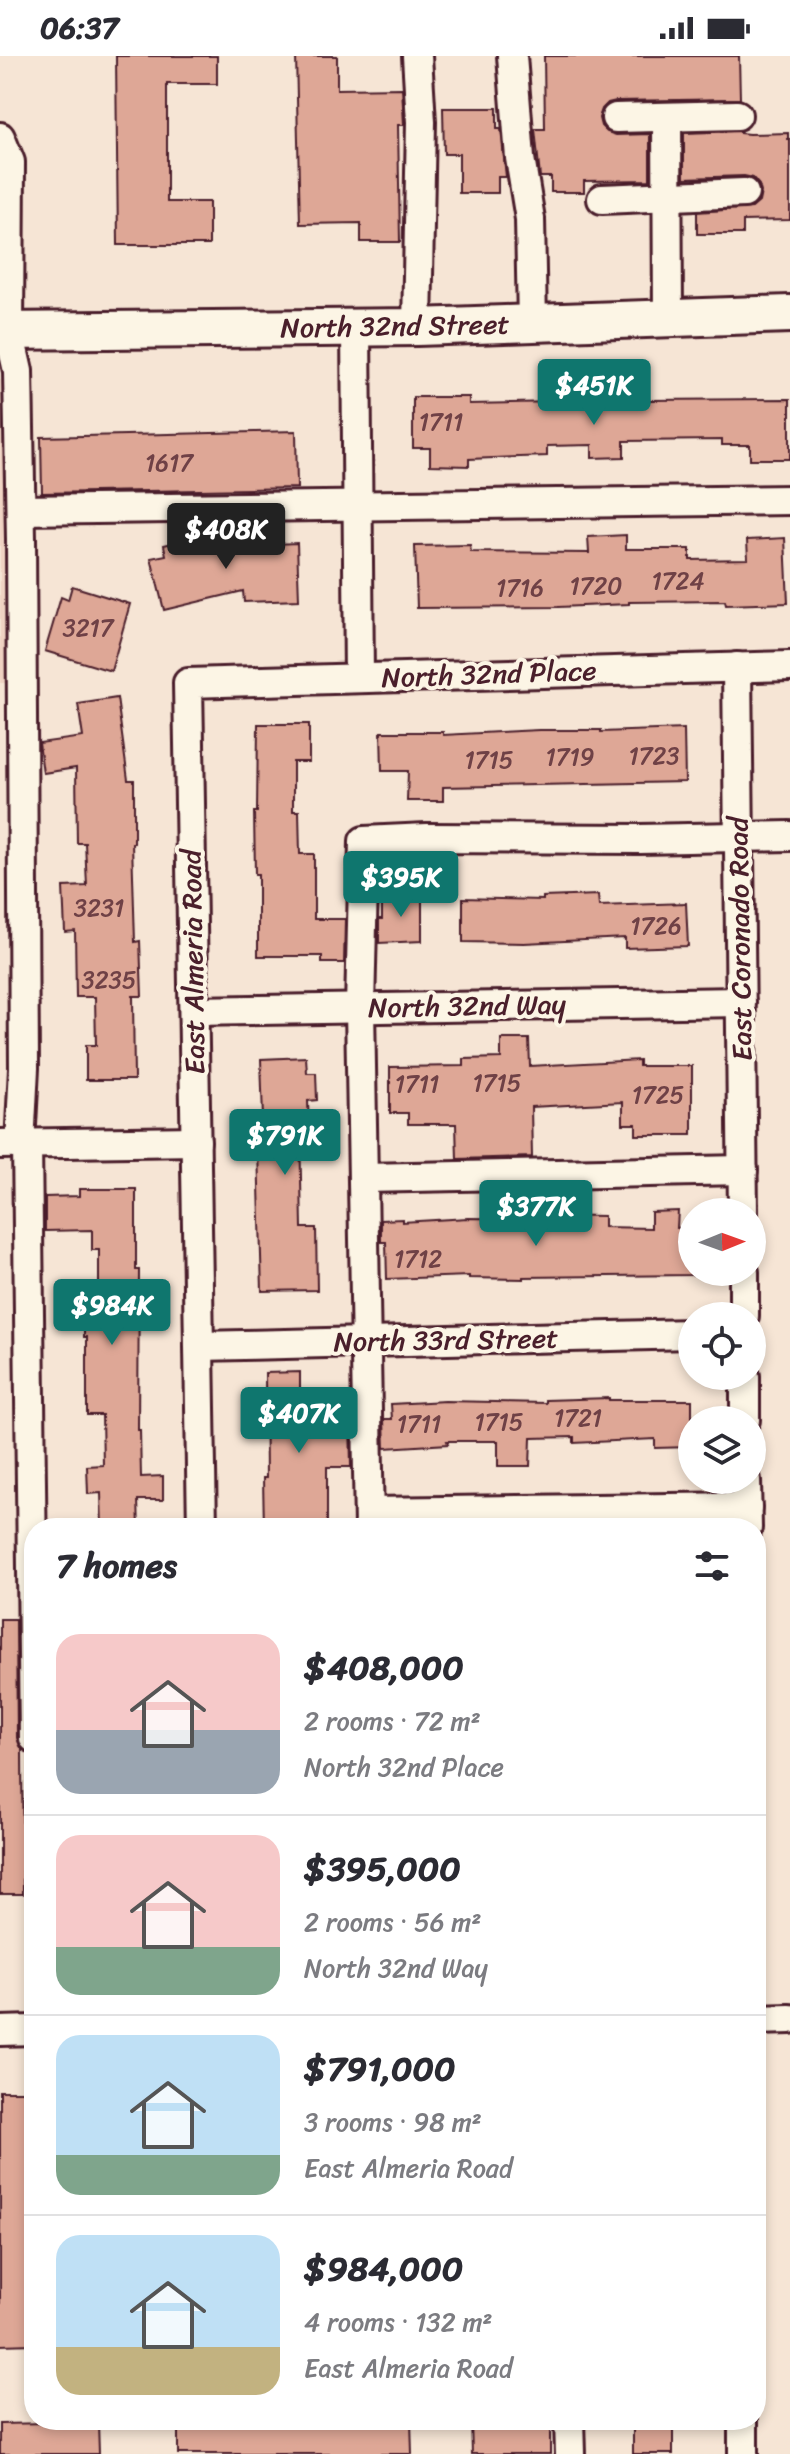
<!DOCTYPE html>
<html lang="en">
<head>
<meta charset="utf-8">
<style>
	:root { --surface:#fff; --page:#f7f7f7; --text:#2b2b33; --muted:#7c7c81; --line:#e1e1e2; --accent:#0f766e }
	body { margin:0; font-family:Sriracha,sans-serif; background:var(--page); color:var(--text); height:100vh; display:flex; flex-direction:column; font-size:30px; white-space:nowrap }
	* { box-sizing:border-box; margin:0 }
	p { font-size:26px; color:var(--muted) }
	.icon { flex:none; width:44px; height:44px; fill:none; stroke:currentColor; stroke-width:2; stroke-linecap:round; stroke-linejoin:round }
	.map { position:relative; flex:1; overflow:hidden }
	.sheet { position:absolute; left:24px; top:1462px; width:742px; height:912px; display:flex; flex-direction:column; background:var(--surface); border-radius:32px; box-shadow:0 4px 12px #0003 }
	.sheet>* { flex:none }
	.needle { width:52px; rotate:89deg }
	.tools { position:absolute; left:678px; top:1142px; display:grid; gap:16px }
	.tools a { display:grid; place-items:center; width:88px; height:88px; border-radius:50%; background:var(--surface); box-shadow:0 4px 12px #0003; font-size:40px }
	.price { position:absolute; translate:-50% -68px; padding:0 18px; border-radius:8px; background:var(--accent); color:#fff; font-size:26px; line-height:52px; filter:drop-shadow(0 2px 4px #0008) }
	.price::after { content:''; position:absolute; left:50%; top:48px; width:24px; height:18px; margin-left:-12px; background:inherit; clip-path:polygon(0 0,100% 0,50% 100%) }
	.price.active { background:#222; color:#fff }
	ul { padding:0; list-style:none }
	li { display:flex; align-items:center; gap:24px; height:200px; padding:0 32px }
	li+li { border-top:2px solid var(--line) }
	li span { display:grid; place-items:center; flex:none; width:224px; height:160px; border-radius:24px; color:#555 }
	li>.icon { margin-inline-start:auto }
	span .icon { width:96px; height:96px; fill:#fffc; stroke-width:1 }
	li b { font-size:34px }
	h2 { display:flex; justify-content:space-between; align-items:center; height:96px; padding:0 32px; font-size:34px }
	.status { display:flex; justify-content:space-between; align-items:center; height:56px; padding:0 40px; background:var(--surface); direction:ltr }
	.status svg { height:22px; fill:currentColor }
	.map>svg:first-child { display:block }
	.built { fill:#efd2c2 }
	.building { fill:#dea796; stroke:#4a1f2b; stroke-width:2 }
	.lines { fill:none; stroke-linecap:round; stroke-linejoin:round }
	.minor-casing { stroke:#4a1f2b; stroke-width:34 }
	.major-casing { stroke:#4a1f2b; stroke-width:42 }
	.minor { stroke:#fcf5e5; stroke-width:28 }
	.major { stroke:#fcf5e5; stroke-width:36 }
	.labels { text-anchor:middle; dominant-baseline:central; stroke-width:8; stroke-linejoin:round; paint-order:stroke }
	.number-label { font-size:24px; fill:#6f4146 }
	.street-label { font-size:28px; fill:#4a1f2b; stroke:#fcf5e5 }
</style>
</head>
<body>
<div class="status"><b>06:37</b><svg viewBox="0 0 49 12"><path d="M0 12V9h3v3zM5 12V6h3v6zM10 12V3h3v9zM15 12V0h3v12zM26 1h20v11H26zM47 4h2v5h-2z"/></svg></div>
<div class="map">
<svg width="790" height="2398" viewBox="0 0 790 2398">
	<rect width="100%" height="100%" fill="#f6e5d5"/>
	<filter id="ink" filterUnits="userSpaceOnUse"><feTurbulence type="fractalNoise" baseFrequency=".0125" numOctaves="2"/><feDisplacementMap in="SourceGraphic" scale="16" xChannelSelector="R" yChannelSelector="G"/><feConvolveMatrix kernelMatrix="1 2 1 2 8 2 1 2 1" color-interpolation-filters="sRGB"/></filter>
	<g filter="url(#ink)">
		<!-- built -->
		<path class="built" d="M0,323H3L8,627H0Z"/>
		<!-- building -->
		<g class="building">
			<path d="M116,0H217V28H167V146H209V189H118Z"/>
			<path d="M296,0H337V33L402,32L404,69H398L400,186H361V167L300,168Z"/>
			<path d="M544,0H739L740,43L616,45L608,47L602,53L599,62L601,70L607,76L616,79L650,78V124L584,125V136H551V121H540L535,73H545Z"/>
			<path d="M443,52H497V73H501L506,121H498V137H459V98H444Z"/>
			<path d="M740,75V77L749,78L788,77V83H790V164L743,165V178H697V156L752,152L759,146L761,136L759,129L753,122L744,120L684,122V77Z"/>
			<path d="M413,341H469V348L648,344L790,343V403H750V389H722V384L624,385V401L592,402V389L547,390V400L469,403V410L430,409V392H413Z"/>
			<path d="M296,375L297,432L42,437L41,381Z"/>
			<path d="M223,475L227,490L297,487L299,544L244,546L243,535L164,554L151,502L166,499L164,489Z"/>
			<path d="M626,479V493H690V504L748,503L747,484L785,482L788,547L726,549L725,545L629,546V548L558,551L417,552L415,490L470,489L471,496L589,497L588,481Z"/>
			<path d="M72,530L130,548L111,615L45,595L61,541L68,544Z"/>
			<path d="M117,642L128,724H134V787H132L135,886L140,885L142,940H133L134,1024H86V989H96L95,941H76L75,875L65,876L63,831L87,830L85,787H77L76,712L43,717L39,687L83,681L78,648Z"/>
			<path d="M258,668H309V706H293V755H299L300,798H314V863H345L344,907H322V900H258V818H255L254,756H257Z"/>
			<path d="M684,673L685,726L443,731V745H407L408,715H382L381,676H443V679L539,674H601V676Z"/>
			<path d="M422,839V885L379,887V863H382V840Z"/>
			<path d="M598,839L599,850L686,847L688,890L625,892V882L524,887L463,886V842L543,844V841Z"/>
			<path d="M501,983H529L530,1010L639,1004V1010H692V1079H636V1068H623V1046L531,1051L532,1101L457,1103L456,1068H408V1057H390V1011L464,1010V1003L501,1002Z"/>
			<path d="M306,1001L307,1017H316L317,1044L308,1045L309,1072H300L302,1172H316L317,1234L262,1235L258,1093H264L261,1003Z"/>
			<path d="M79,1133H136V1214H139L138,1374H140L141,1421L163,1420V1444H138L139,1472H102L101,1437L88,1438L87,1410L103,1409L102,1359H87V1281H84V1240H99V1194H92V1174L45,1175V1141L79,1140Z"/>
			<path d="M678,1155L677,1172L692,1171V1219L523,1221V1223L469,1222V1220L387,1223L386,1186H381V1164L402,1163V1166L468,1162L549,1163V1159L604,1160V1171L651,1172V1156Z"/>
			<path d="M300,1316V1344L323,1343V1363H350L351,1411H327V1472H264L263,1422H266L265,1317Z"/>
			<path d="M609,1342V1344H692V1391L655,1392V1383L574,1387V1381L531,1382L530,1410H498V1385H447L448,1388L385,1392L384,1363H392L391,1348L445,1345L546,1347V1344Z"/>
			<path d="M0,1563H16L17,1682L22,1693L23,1838H0Z"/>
			<path d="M0,2035H34V2288L0,2289Z"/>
			<path d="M232,2364H411L412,2398H178V2365Z"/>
			<path d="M471,2364H550V2398H472Z"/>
			<rect x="633" y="2364" width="40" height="34"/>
			<path d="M98,2366L99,2398H0V2368Z"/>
		</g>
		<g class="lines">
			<!-- minor casing -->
			<g class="minor-casing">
				<g id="minor">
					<path d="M512,0L520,102L530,163L532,267"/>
					<path d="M667,61L668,261"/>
					<path d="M616,62L737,59"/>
					<path d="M0,81L10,106L9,275L18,315L21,483L24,1012L20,1088"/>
					<path d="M602,143L744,137"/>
					<path d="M417,271L421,66L417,0"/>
					<path d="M356,272L359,622"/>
					<path d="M21,454L790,444"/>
					<path d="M737,611L743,1156"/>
					<path d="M194,955L741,946"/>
					<path d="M0,1088L196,1085"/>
					<path d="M27,1088L34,1682"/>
					<path d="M364,1122L743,1114"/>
					<path d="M744,1216V1260"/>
					<path d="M200,1290L692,1278"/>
					<path d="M745,1320V1364"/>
					<path d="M746,1424L747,1472"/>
					<path d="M369,1456L747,1451"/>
					<path d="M202,1472L188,627L790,610"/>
					<path d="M369,1472L360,952L364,785L427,782L640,783L790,780"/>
					<path d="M756,1964L790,1963"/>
					<path d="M0,1975L34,1974"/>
					<path d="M569,2364L570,2398"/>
					<path d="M743,2364V2398"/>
				</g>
			</g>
			<!-- major casing -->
			<g class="major-casing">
				<path id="major" d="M0,275L417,271L790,258"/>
			</g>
			<!-- minor -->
			<use href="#minor" class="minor"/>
			<!-- major -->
			<use href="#major" class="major"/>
		</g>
	</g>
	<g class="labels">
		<!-- number labels -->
		<g class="number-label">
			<text x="441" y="366">1711</text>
			<text x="169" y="407">1617</text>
			<text x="678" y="525">1724</text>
			<text x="596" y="530">1720</text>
			<text x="520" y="532">1716</text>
			<text x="88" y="572">3217</text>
			<text x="654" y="700">1723</text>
			<text x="570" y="701">1719</text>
			<text x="489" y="704">1715</text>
			<text x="99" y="852">3231</text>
			<text x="656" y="870">1726</text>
			<text x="109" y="924">3235</text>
			<text x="497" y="1027">1715</text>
			<text x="417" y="1028">1711</text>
			<text x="658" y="1039">1725</text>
			<text x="418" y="1203">1712</text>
			<text x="578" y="1362">1721</text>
			<text x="499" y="1366">1715</text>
			<text x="419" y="1368">1711</text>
		</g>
		<!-- street labels -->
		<g class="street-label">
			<text transform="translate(395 270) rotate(-1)">North 32nd Street</text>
			<text transform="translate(489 618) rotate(-2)">North 32nd Place</text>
			<text transform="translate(740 883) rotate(-91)">East Coronado Road</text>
			<text transform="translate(193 906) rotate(-91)">East Almeria Road</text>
			<text transform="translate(467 950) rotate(-1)">North 32nd Way</text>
			<text transform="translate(446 1284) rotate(-1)">North 33rd Street</text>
		</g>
	</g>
</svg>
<div class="tools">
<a><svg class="needle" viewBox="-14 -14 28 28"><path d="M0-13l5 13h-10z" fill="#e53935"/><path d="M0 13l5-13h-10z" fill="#7c7c81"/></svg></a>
<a><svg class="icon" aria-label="locate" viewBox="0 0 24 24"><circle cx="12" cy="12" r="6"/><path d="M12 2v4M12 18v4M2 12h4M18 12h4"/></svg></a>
<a><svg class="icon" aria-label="layers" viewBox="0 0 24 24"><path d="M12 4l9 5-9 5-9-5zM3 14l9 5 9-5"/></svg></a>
</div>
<b class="price" style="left:594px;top:371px">$451K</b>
<b class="price active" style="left:226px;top:515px">$408K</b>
<b class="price" style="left:401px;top:863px">$395K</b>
<b class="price" style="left:285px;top:1121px">$791K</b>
<b class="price" style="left:536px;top:1192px">$377K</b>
<b class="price" style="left:112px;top:1291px">$984K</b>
<b class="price" style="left:299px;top:1399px">$407K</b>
<section class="sheet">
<h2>7 homes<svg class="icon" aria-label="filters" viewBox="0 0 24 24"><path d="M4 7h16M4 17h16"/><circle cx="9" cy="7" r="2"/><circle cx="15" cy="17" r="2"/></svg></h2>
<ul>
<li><span style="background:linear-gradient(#f6c9c9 60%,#9aa5b1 0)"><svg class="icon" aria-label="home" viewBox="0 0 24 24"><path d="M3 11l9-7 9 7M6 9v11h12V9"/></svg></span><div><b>$408,000</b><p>2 rooms · 72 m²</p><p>North 32nd Place</p></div></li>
<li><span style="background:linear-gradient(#f6c9c9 70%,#7fa58c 0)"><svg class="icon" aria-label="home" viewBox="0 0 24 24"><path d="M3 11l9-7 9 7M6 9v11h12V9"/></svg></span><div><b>$395,000</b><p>2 rooms · 56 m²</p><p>North 32nd Way</p></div></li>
<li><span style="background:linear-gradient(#bfe0f5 75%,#7fa58c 0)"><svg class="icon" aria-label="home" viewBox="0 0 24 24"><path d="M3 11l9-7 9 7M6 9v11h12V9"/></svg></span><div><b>$791,000</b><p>3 rooms · 98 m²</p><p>East Almeria Road</p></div></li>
<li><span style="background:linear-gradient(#bfe0f5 70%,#c2b280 0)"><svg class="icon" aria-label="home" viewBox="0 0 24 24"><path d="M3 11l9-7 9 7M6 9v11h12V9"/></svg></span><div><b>$984,000</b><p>4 rooms · 132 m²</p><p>East Almeria Road</p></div></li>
</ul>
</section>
</div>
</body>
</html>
